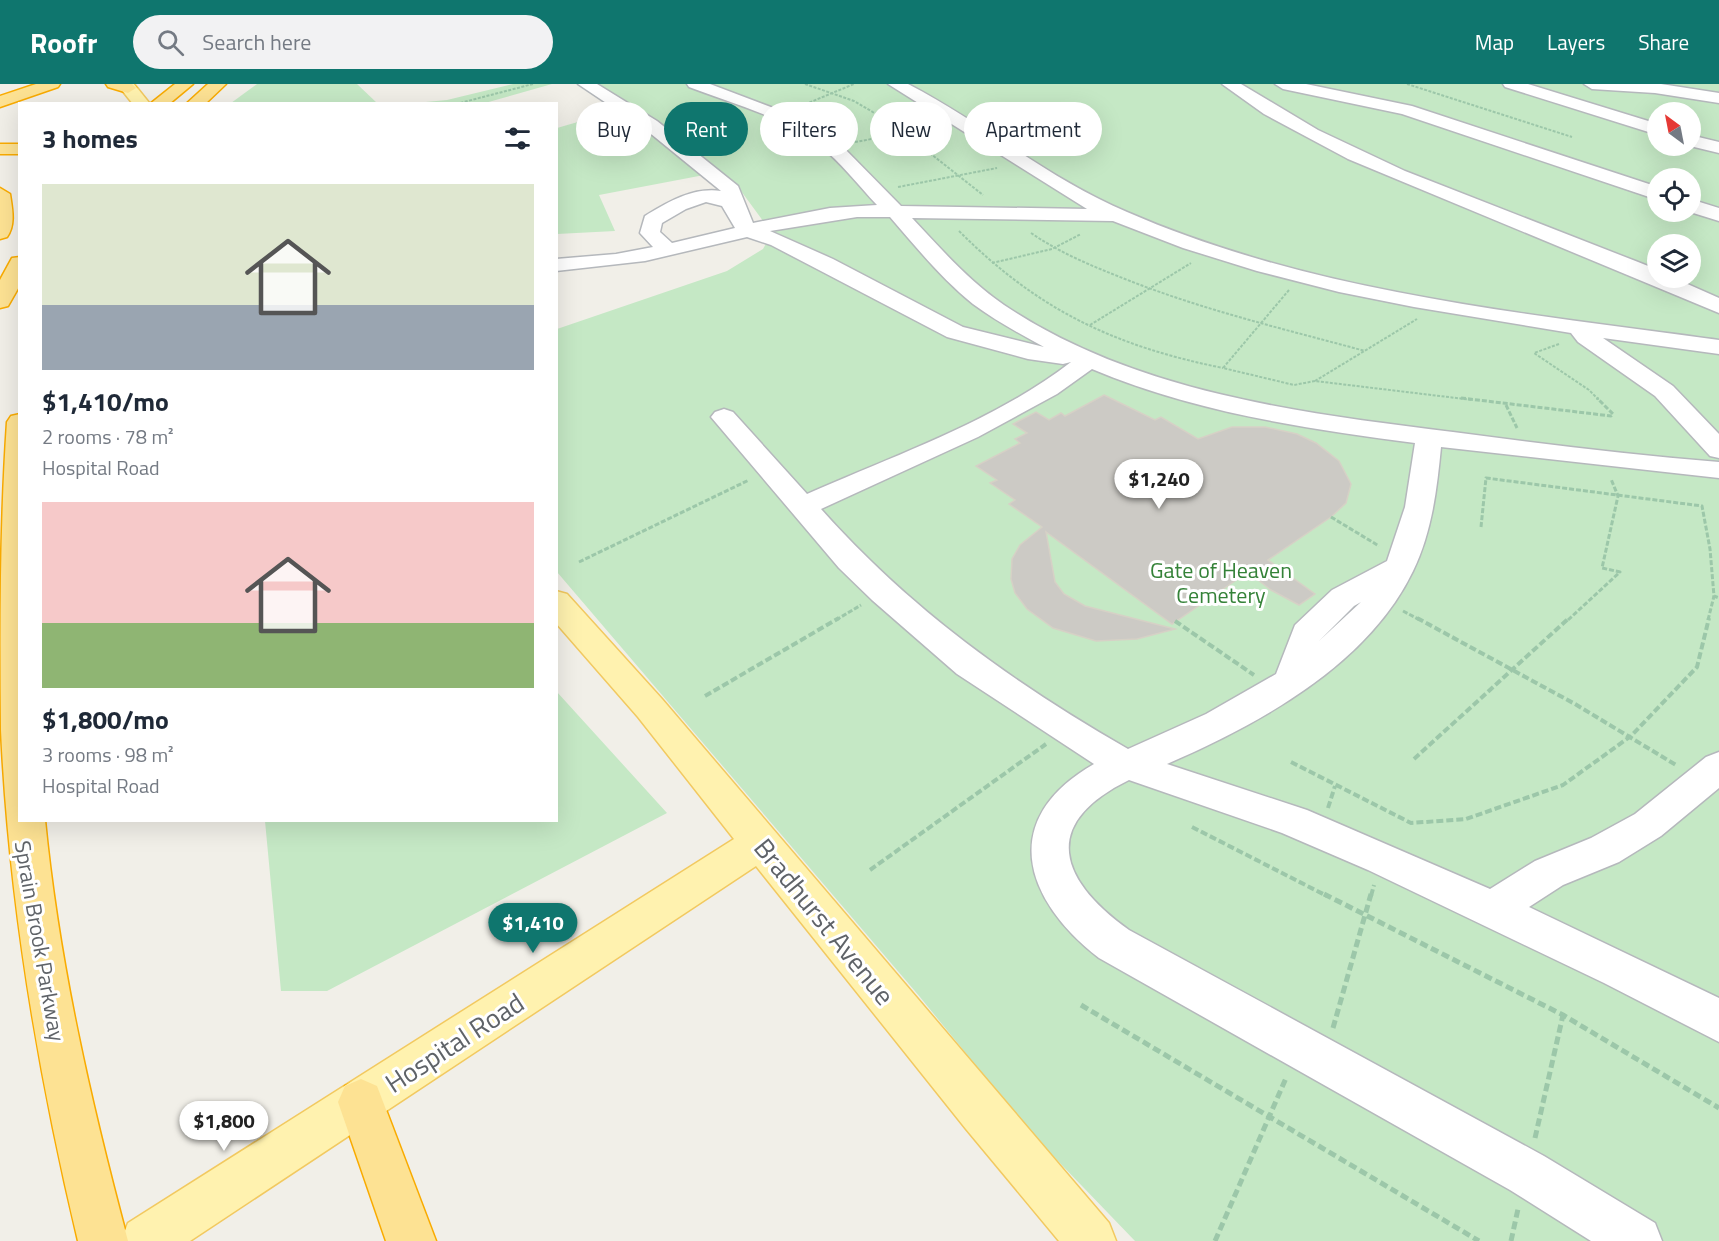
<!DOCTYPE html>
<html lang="en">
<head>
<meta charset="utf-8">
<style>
	:root { --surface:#fff; --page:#f2f2f3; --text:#1f2937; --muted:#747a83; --accent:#0f766e }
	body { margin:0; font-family:"Titillium Web",sans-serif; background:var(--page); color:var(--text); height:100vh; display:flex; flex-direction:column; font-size:22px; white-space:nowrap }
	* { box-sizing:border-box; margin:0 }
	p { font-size:20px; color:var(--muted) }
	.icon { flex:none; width:33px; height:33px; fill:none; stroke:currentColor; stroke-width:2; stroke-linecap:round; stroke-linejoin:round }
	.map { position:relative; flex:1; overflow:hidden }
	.side { position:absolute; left:18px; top:18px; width:540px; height:720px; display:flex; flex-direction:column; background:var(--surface); border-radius:0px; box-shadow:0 6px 24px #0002 }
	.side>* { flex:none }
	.hud { position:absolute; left:576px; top:18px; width:570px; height:54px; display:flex; gap:12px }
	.needle { width:39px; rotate:328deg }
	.tools { position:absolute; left:1647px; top:18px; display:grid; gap:12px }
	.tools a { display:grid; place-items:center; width:54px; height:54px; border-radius:50%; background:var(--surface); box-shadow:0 6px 24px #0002; font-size:30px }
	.price { position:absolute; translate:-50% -51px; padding:0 14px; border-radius:21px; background:#fff; color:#222; font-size:20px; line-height:39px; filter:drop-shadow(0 2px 3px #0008) }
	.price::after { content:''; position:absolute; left:50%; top:36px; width:18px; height:14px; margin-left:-9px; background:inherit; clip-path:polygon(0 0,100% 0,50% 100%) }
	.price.active { background:var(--accent); color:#fff }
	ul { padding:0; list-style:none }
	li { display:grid; align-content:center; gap:12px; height:318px; padding:0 24px }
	li span { display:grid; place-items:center; height:186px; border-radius:0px; color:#555 }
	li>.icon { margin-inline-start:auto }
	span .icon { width:108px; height:108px; fill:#fffc; stroke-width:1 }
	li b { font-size:26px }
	h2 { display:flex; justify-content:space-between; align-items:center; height:72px; padding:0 24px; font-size:26px }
	.tag { padding:0 21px; border-radius:27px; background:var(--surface); box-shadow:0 6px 24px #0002; font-size:21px; line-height:54px }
	.tag.active { background:var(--accent); color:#fff }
	header { display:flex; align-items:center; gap:36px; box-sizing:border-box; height:84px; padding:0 30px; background:var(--accent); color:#fff }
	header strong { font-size:28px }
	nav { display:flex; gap:33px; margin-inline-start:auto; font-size:21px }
	.search { width:420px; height:54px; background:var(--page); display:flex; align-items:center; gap:15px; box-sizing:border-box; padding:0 21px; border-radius:33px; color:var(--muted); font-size:22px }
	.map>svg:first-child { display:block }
	.green { fill:#c5e8c5; fill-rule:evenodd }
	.building { fill:#cccac5; stroke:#d6d1c6; stroke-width:1.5 }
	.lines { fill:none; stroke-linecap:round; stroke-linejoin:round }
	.minor-casing { stroke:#b5b8bc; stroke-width:3 }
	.major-casing { stroke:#f2c960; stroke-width:3 }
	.highway-casing { stroke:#f9ab00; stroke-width:3 }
	.path-far3 { stroke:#9cc7a9; stroke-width:2; stroke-dasharray:3 1.5; stroke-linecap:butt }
	.path-far2 { stroke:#9cc7a9; stroke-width:3; stroke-dasharray:5 2; stroke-linecap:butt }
	.path-far1 { stroke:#9cc7a9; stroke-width:4; stroke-dasharray:7 3; stroke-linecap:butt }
	.path { stroke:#9cc7a9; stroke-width:5; stroke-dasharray:8 4; stroke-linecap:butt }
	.minor { fill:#fff; fill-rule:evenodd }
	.major { fill:#fff2af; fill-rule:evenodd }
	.highway { fill:#fde293; fill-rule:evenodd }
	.labels { text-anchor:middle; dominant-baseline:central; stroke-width:6; stroke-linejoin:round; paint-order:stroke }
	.park-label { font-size:22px; fill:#348238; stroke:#fff }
	.street-label { font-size:22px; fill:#5f6368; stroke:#fff }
	.near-street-label { font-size:27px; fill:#5f6368; stroke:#fff }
</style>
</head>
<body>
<header>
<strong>Roofr</strong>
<div class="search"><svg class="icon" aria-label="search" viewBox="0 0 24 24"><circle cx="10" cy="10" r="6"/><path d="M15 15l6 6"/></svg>Search here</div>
<nav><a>Map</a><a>Layers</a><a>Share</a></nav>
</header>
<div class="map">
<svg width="1719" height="1157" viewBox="0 0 1719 1157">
	<rect width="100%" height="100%" fill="#f1efe8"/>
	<!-- green -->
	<g class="green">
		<path d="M257,0H357L377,19H231Z"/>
		<path d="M513,0H552L485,19H415L447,16Z"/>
		<path d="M597,0H1719V1157H1135L1030,1048L920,913L557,488V245L727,187L763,165L772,149L741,107L720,88L599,111L615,147L557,150V44L633,22ZM1658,28H1690V62H1658ZM1658,94H1690V128H1658ZM1658,160H1690V194H1658Z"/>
		<path d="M557,608L667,729L327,907H281L265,737L556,736Z"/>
	</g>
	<!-- building -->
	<path class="building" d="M1104,311L1155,336L1161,333L1198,355L1232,343H1265L1297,350L1316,359L1339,377L1351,400L1346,419L1331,433L1268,476L1315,510L1299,521L1271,506L1248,488L1172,540L1046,448L1055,498L1064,510L1085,522L1175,545L1137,555L1096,557L1053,544L1027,525L1015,509L1011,495L1012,475L1020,461L1042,443L1009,420L1015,416L990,399L997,396L976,382L1020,359L1015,355L1027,349L1013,340L1036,328L1049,336L1061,329L1065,332Z"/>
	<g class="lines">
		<!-- minor casing -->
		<g class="minor-casing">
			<g id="minor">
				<path d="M578,0H597L657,37L738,102L753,139L830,124L877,121C858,101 841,78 819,61C782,32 733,20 689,3L687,0H710L784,28L816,44L841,61L901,122L1087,125L888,0H908C983,39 1049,95 1127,128C1313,209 1521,229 1719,256V270L1603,254L1673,302L1719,350V374L1710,372L1655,312L1578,258L1571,249L1414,223L1339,208L1257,187L1183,164L1113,137L912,134C941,165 969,197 1004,221C1135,309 1301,329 1453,348C1542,360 1630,371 1719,378V394L1441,363C1437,405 1432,448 1413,487C1368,581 1259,640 1167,680L1307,726L1490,805L1535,777L1591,754L1635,730L1706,673L1719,668V704L1661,752L1619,778L1563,801L1529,823L1719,914V958L1604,899L1368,786L1282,749L1129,696C1039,740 1059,796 1129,846L1544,1072L1655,1139L1662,1157H1591L1510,1106L1099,874C1023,815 998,735 1094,680L957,590L872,516L839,484L711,333L715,328L724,325L733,328L807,410C893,372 997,336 1071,278L1063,280L1028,275L947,253L817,185L771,161L747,153L645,177L556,187V175L616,170L653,163L640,149L645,132C668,118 693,103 721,107L645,45ZM706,118L722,122L735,144L672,159L660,148L662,139L686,125ZM857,133H890C916,163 942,195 973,220C996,237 1020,250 1044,263L963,243L833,175L770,147ZM1092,285C1194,328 1306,345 1415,359L1405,423L1387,477L1332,506L1295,541L1276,590L1206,630L1128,665C1013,599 910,525 821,425L978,353L1057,310ZM1361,518L1319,557L1354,522Z"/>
				<path d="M1222,0H1241L1318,46L1405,87L1638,178L1658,186V194H1674L1719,214V229L1348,75L1264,30Z"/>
				<path d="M1275,0H1306L1412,22L1658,103V116L1402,30L1283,5Z"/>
				<path d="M1503,0H1528L1658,40V51L1505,3Z"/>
				<path d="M1584,0H1661L1719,9V19L1655,9L1592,5Z"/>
				<path d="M1690,51L1719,58V69L1690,62Z"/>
				<path d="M1690,115L1719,124V137L1690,128Z"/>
			</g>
		</g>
		<!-- major casing -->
		<g class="major-casing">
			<g id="major">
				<path d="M117,0H134L150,20H133Z"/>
				<path d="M556,507L567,510L662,615L1109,1139L1116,1157H1059L966,1045L756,782L190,1157H121L128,1139L734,755L638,633L556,539Z"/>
			</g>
		</g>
		<!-- highway casing -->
		<g class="highway-casing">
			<g id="highway">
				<path d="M36,0H60L58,3L0,23V12Z"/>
				<path d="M106,0H132L136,4L128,9L108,3Z"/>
				<path d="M175,0H193L169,20H150Z"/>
				<path d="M208,0H226L205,20H186Z"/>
				<rect x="0" y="60" width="20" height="10"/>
				<path d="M0,104L10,110C12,124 16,141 7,153L0,155Z"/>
				<path d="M20,173V201L8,222L0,224V196L12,174Z"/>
				<path d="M20,330V736H45C59,879 91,1019 128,1157H78C38,989 9,819 1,646C0,544 0,441 7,338L11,332Z"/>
				<path d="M361,995L377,1002L436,1157H386L338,1018L345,1002Z"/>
			</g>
		</g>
		<!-- path-far3 -->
		<g class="path-far3">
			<path d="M805,0L854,17L893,40L983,111"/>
			<path d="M1407,0L1572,53"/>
			<path d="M456,20L533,0"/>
			<path d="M801,22L854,0"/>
			<path d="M855,58L933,44"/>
			<path d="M898,103L997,84"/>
			<path d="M959,147C1038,226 1114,262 1223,284"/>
			<path d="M1031,149C1060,169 1092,182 1125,195C1203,226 1284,245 1365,267"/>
			<path d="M992,179L1052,165L1081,150"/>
			<path d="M1289,206L1223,284L1294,301L1315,297L1473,316"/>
			<path d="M1090,241L1191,179"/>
			<path d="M1559,260L1534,269L1589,306L1599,316"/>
			<path d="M1315,297L1417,235"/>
		</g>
		<!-- path-far2 -->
		<g class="path-far2">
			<path d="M1461,314L1611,332L1613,330L1597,314"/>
			<path d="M1506,321L1517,344"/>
			<path d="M1331,433L1379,462"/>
			<path d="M1481,443L1486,394L1702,422L1710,465L1714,512L1719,514"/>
			<path d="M579,478L749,396"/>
			<path d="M1403,527L1420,536"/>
			<path d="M836,536L861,521"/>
			<path d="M1568,536L1620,488L1602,484L1618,412L1611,395"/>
			<path d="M1708,536L1714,512"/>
		</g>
		<!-- path-far1 -->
		<g class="path-far1">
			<path d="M1417,534L1575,620L1676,681"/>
			<path d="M1175,537L1254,591"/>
			<path d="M705,612L839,534"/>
			<path d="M1414,675L1569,534"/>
			<path d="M1291,678L1411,739L1466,735L1563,701L1631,652L1697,583L1709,534"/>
			<path d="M1328,724L1335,702"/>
			<path d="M1192,743L1327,812"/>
			<path d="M870,786L1046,660"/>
			<path d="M1371,812L1374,801"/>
		</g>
		<!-- path -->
		<g class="path">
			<path d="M1324,810L1563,931L1719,1024"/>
			<path d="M1081,921L1479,1157"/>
			<path d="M1333,944L1371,810"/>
			<path d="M1535,1054L1563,931"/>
			<path d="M1215,1157L1286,994"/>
			<path d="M1511,1157L1518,1125"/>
		</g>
		<!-- minor -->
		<use href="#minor" class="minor"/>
		<!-- major -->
		<use href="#major" class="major"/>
		<!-- highway -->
		<use href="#highway" class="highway"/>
	</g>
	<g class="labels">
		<!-- park labels -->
		<g class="park-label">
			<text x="1221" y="486">Gate of Heaven<tspan x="1221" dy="25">Cemetery</tspan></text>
		</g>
		<!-- street labels -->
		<g class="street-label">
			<text transform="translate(40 857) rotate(80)">Sprain Brook Parkway</text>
		</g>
		<!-- near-street labels -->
		<g class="near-street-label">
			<text transform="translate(825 837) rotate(51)">Bradhurst Avenue</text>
			<text transform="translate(454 958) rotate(-33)">Hospital Road</text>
		</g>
	</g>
</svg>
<div class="tools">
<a><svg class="needle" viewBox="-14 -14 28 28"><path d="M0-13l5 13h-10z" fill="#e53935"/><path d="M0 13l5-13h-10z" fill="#747a83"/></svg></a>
<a><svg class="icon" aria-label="locate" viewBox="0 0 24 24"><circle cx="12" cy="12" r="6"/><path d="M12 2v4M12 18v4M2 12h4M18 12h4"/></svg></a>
<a><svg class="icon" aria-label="layers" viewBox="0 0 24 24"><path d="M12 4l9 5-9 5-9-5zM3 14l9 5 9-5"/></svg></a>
</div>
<b class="price" style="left:1159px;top:426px">$1,240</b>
<b class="price active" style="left:533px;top:870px">$1,410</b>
<b class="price" style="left:224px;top:1068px">$1,800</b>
<div class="hud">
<a class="tag">Buy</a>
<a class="tag active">Rent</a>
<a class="tag">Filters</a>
<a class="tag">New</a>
<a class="tag">Apartment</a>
</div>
<section class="side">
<h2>3 homes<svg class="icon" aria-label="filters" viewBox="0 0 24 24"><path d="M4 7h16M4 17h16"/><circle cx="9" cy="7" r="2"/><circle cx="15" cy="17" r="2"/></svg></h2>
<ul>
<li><span style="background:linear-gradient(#dfe7d0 65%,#9aa5b1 0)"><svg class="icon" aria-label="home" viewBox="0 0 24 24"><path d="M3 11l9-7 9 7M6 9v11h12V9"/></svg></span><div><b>$1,410/mo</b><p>2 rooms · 78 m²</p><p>Hospital Road</p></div></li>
<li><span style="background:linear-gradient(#f6c9c9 65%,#8fb573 0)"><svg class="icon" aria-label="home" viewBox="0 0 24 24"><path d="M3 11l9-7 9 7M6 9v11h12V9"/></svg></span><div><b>$1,800/mo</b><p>3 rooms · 98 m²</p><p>Hospital Road</p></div></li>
</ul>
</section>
</div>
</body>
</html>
